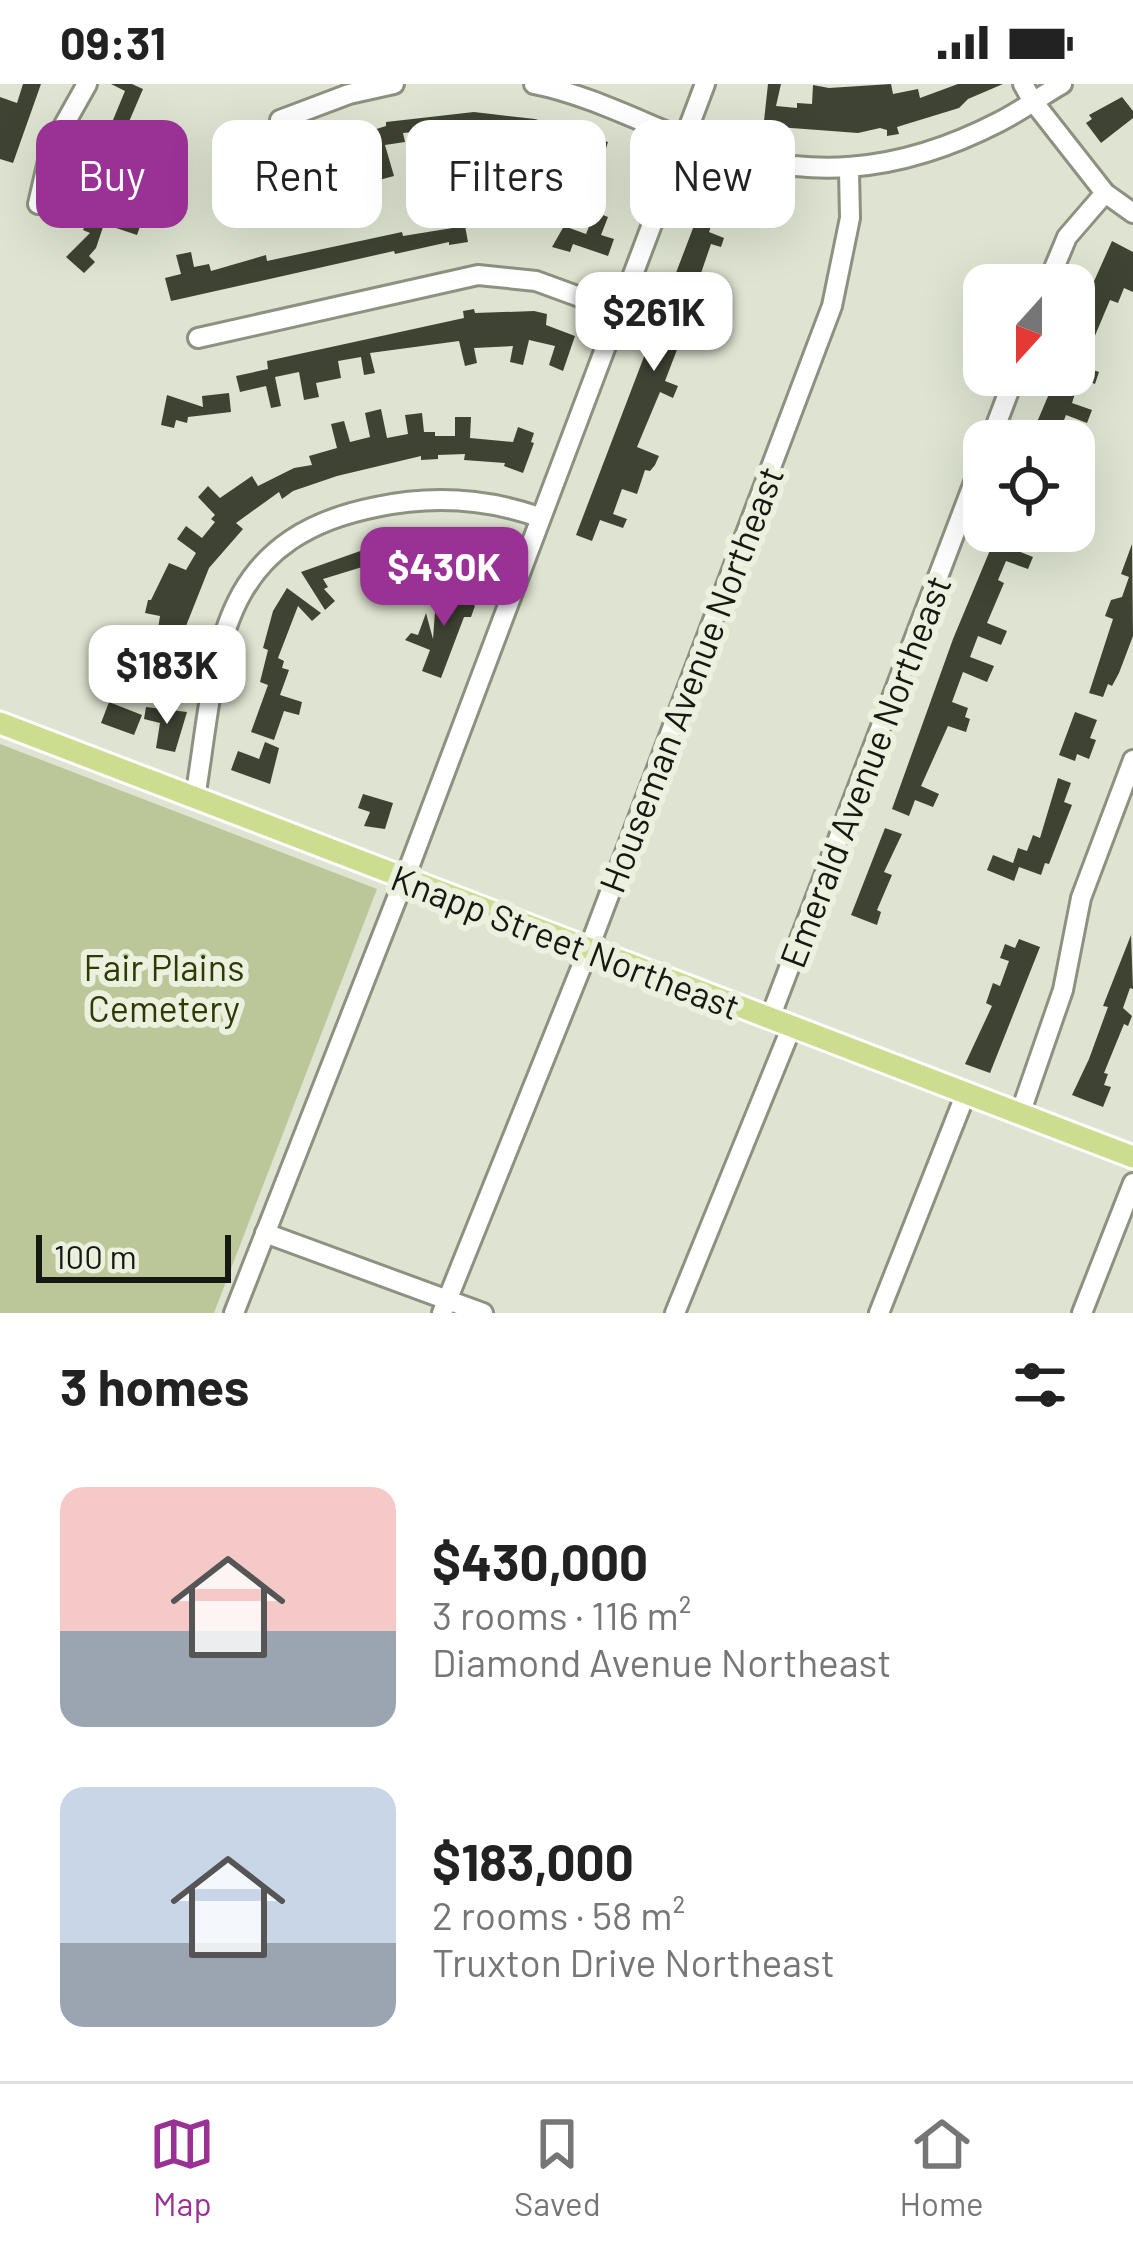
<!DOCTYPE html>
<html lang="en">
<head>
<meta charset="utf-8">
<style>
	:root { --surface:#fff; --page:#f6f6f6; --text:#222; --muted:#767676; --line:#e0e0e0; --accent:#9a3295 }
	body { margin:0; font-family:Barlow,sans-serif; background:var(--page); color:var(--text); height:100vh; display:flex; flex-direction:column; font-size:45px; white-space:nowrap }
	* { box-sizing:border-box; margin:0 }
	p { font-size:39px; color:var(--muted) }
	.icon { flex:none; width:66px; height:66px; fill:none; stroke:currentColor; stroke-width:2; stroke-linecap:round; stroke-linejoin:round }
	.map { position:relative; height:1229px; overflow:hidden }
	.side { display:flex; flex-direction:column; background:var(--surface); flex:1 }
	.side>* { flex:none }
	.hud { position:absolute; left:36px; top:36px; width:1062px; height:108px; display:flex; gap:24px }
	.needle { width:78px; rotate:201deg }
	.fabs { position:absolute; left:963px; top:180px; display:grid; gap:24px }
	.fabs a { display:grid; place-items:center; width:132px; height:132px; border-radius:24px; background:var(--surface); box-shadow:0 12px 48px #0002; font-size:60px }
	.scale { position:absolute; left:36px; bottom:30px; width:195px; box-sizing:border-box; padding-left:12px; border:6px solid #161812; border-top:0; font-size:33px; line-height:42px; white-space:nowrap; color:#161812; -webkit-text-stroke:9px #ebf1de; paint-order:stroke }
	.price { position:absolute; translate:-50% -102px; padding:0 27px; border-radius:24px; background:#fff; color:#222; font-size:39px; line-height:78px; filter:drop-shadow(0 3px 6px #0008) }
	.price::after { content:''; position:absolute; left:50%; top:72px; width:36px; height:27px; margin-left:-18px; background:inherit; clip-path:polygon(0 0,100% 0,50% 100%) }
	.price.active { background:var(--accent); color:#fff }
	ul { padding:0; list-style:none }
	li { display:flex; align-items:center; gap:36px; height:300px; padding:0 60px }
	li span { display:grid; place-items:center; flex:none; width:336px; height:240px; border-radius:24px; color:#555 }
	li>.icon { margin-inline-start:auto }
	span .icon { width:144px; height:144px; fill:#fffc; stroke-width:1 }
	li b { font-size:51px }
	h2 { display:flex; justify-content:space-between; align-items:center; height:144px; padding:0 60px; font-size:51px }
	.pill { padding:0 42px; border-radius:24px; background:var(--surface); box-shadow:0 12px 48px #0002; font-size:42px; line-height:108px }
	.pill.active { background:var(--accent); color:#fff }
	.status { display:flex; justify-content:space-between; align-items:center; height:84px; padding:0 60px; background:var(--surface); direction:ltr }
	.status svg { height:33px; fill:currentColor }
	.menu { display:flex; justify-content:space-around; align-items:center; height:168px; border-top:3px solid var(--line); background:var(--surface); font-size:33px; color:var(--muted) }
	.menu a { display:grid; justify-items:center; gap:6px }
	.menu .active { color:var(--accent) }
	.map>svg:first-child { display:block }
	.green { fill:#bbc799 }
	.building { fill:#3f4333 }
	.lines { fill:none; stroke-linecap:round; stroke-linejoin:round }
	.minor-casing { stroke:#8c9180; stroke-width:24 }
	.major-casing { stroke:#fff; stroke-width:27 }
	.minor { stroke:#fff; stroke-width:18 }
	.major { stroke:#cddd8f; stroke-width:21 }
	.labels { text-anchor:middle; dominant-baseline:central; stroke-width:12; stroke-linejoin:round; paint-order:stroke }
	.street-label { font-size:36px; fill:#161812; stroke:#ebf1de }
	.park-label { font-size:36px; fill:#2f3903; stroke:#ebf1de }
</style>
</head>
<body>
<div class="status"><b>09:31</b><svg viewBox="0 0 49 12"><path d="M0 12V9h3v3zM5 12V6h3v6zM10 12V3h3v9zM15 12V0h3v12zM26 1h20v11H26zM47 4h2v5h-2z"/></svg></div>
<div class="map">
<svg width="1133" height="1229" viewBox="0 0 1133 1229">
	<rect width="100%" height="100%" fill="#dee4d1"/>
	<!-- green -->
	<path class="green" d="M0,660L377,805L214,1229H0Z"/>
	<!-- building -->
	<g class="building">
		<path d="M23,0H41L13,79L0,75V13L17,19Z"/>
		<path d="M111,0H132L143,5L128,40L137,44L135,48L163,60L158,71L145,66L138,81L115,71L106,86L88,78L96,57L103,60L125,7Z"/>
		<path d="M768,0H781L776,22L797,24V19L812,20L813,1L829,4L891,0L893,10L918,5L920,14L958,0H1003L968,15L959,24L897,43L899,50L887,52V46L880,44L858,49L778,43L763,46Z"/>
		<path d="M1122,13L1133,27V34L1101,59L1086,39L1092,35L1089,31Z"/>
		<path d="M474,28L535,35L608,58L603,74L553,58L549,75L522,68L519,84L506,81L513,48L487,45L486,53L470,54H446L445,45L403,49L405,58L385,61L394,92L379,96L372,71L334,83L328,67L358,56L357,51L386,42V38Z"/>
		<path d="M711,97L747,114L742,128L719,120L709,148L724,154L721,163L711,160L700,192L693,189L684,214L700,220L692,242L674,236L666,259L678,263L665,297L678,302L673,314L660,308L637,363L659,372L655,381L650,387L645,386L637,410L622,405L613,430L627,435L623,444L600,436L592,457L576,451Z"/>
		<path d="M101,103L125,113L119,129L142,137L137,151L104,140L96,164L89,172L95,178L84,189L66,173L90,149L83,146Z"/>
		<path d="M595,128L608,133L601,151L614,155L608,172L573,160L570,168L552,163L564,142L586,150Z"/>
		<path d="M465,142L468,158L449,161V158L395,170L394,167L171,217L165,194L181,190L176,171L191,168L194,183L209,180L211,187L266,171L267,177L402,148L403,152Z"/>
		<path d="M1112,157L1133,168V208L1124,204L1118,219L1110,216L1094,254L1084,283L1099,288L1095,300L1080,294L1072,319L1092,326L1087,339L1066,331L1056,357H1050L1032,350L1057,291L1074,296V253L1081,234L1078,233Z"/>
		<path d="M474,225L475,229L534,227L547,230L546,241L575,252L563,287L549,281L555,262L529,256L523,281L510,278L513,262L474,264L477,279L465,282L459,257L370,269L375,289L364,291L361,273L338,277L341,294L316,299L319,313L304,316L299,288L275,293L281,322L271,324L266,302L240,308L236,292L268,285L267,277L464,234L463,227Z"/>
		<path d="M229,309L231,328L188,333L187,339L176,336L174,344L161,341L167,311L203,323L202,312Z"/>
		<path d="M381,325L387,354L408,350L405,331L422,329L424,348H435V352H455V333H471L470,354L513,358L518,343L534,349L531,358L534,359L523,389L504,382L505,379L464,376L465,370L438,371V375L421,376V372L337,392L293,407L282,415L279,408L236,439L243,445L209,484L184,547L173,606L149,601L160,532L145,529L148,516H151L169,479L186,486L196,469L177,455L186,442L202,454L215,438L211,435L215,431L198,413L208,402L220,414L252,392L258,402L294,384L312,381L309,372L337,364L331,340L344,337L350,358L370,353L365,329Z"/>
		<path d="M998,447H1017L1010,464L1033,473L1028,485L1006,477L998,496L1004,499L987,539L1007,547L1001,561L978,552L970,573L994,582L987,598L963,588L952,618L968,624L965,633L970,635L966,648L948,642L921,702L939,710L933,723L915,716L909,732L892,725L953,555Z"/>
		<path d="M445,448L481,453L483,449L503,457L487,498L472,492L475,484L463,479L449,478L448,493L437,492L439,472L416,474L420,498L394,504L388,479L372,480L323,495L328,503L324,505L335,517L325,526L301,488L380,460Z"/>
		<path d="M1132,460L1133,552L1119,589L1112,602L1108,600L1103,613L1089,609L1113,535L1105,532L1111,516L1122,513L1129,493L1121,490Z"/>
		<path d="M455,500L474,507L470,518L475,522L471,533H464L441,594L422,587L430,566L405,556L411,549L418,551L426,529L433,555L436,514L447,519Z"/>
		<path d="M287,504L321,529L312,537L298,522L278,574L284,577L282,584L289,586L280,611L302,618L299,631L284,627L274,656L251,648L268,601L260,598L268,566L263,564L273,527Z"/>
		<path d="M109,618L142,631L134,651L101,639Z"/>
		<path d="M146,623L187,628L175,668L156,664L160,639L144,635Z"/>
		<path d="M1075,628L1097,636L1090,654L1096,656L1089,675L1077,670L1075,677L1059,671Z"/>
		<path d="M265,658L279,664L270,700L231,686L238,667L259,675Z"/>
		<path d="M1058,694L1071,699L1064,718L1072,721L1049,780L1045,779L1041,791L1019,783L1014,797L987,786L993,771L1013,779L1018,764L1027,767L1033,751L1040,754Z"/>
		<path d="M363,710L393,719L385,745L364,742L370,728L358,724Z"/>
		<path d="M885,744L902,750L884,788L892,791L877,826L881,828L877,841L851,831Z"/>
		<path d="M1131,851L1133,905L1130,904L1123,924L1132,932L1128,942L1124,940L1104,989L1108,990L1104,1001L1111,1003L1103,1023L1072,1011L1089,975L1108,923L1103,922Z"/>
		<path d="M1019,855L1040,863L990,989L965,980L992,922L986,919L993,899L1000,902L1009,877L1000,874L1005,860L1015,864Z"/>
	</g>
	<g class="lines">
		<!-- minor casing -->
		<g class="minor-casing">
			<g id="minor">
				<path d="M534,0C590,11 644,40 698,60C806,98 898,90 999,38C1021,27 1041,12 1062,0"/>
				<path d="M1023,0L1032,16L1105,109L1133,129"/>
				<path d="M280,36L349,10L394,0"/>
				<path d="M38,120L51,64L87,0"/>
				<path d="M1047,201L1067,153L1105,109"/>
				<path d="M198,254L478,191L536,197L618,227"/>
				<path d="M990,357L1015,291"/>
				<path d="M195,714C218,575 211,456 376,423C432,411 485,414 539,433"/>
				<path d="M770,934L984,372"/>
				<path d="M1020,1030L1063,906L1081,814L1133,676"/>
				<path d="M265,1149L483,1229"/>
				<path d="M234,1229L408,786L705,0"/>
				<path d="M442,1229L589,864L832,222L850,134L849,86"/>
				<path d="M675,1229L792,942"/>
				<path d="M879,1229L966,1009"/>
				<path d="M1082,1229L1133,1099"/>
			</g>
		</g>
		<!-- major casing -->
		<g class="major-casing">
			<path id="major" d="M0,639L1133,1073"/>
		</g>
		<!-- minor -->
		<use href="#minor" class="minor"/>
		<!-- major -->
		<use href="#major" class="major"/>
	</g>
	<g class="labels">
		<!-- street labels -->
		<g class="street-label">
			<text transform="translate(690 595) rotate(-69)">Houseman Avenue Northeast</text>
			<text transform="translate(864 687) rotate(-69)">Emerald Avenue Northeast</text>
			<text transform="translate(566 857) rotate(21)">Knapp Street Northeast</text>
		</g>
		<!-- park labels -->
		<g class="park-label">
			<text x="164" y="882">Fair Plains<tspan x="164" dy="41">Cemetery</tspan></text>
		</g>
	</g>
</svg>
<div class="fabs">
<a><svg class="needle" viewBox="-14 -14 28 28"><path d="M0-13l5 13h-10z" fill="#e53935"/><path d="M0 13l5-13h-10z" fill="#767676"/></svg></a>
<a><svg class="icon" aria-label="locate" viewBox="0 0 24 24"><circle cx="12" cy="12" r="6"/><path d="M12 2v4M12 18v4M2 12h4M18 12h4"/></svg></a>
</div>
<div class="scale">100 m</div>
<b class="price" style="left:654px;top:290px">$261K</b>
<b class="price active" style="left:444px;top:545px">$430K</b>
<b class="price" style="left:167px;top:643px">$183K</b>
<div class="hud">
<a class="pill active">Buy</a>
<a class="pill">Rent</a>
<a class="pill">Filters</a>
<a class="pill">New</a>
</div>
</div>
<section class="side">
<h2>3 homes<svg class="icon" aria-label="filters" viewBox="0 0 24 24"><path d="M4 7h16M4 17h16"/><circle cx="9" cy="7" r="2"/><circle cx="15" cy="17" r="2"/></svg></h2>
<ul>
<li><span style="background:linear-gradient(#f6c9c9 60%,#9aa5b1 0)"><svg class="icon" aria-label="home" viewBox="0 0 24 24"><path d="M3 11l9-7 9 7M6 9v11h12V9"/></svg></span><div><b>$430,000</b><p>3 rooms · 116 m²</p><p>Diamond Avenue Northeast</p></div></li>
<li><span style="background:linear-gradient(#c9d6e8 65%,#9aa5b1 0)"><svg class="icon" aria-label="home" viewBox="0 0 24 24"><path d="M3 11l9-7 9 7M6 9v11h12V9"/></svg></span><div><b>$183,000</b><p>2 rooms · 58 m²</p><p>Truxton Drive Northeast</p></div></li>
</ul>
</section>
<nav class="menu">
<a class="active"><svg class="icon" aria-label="map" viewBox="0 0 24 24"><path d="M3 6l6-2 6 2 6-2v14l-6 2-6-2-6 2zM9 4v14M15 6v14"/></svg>Map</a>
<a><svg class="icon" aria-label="saved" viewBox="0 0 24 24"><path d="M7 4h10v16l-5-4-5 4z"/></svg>Saved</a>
<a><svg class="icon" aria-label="home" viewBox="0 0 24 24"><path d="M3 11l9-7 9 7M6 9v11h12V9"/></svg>Home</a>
</nav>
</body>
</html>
